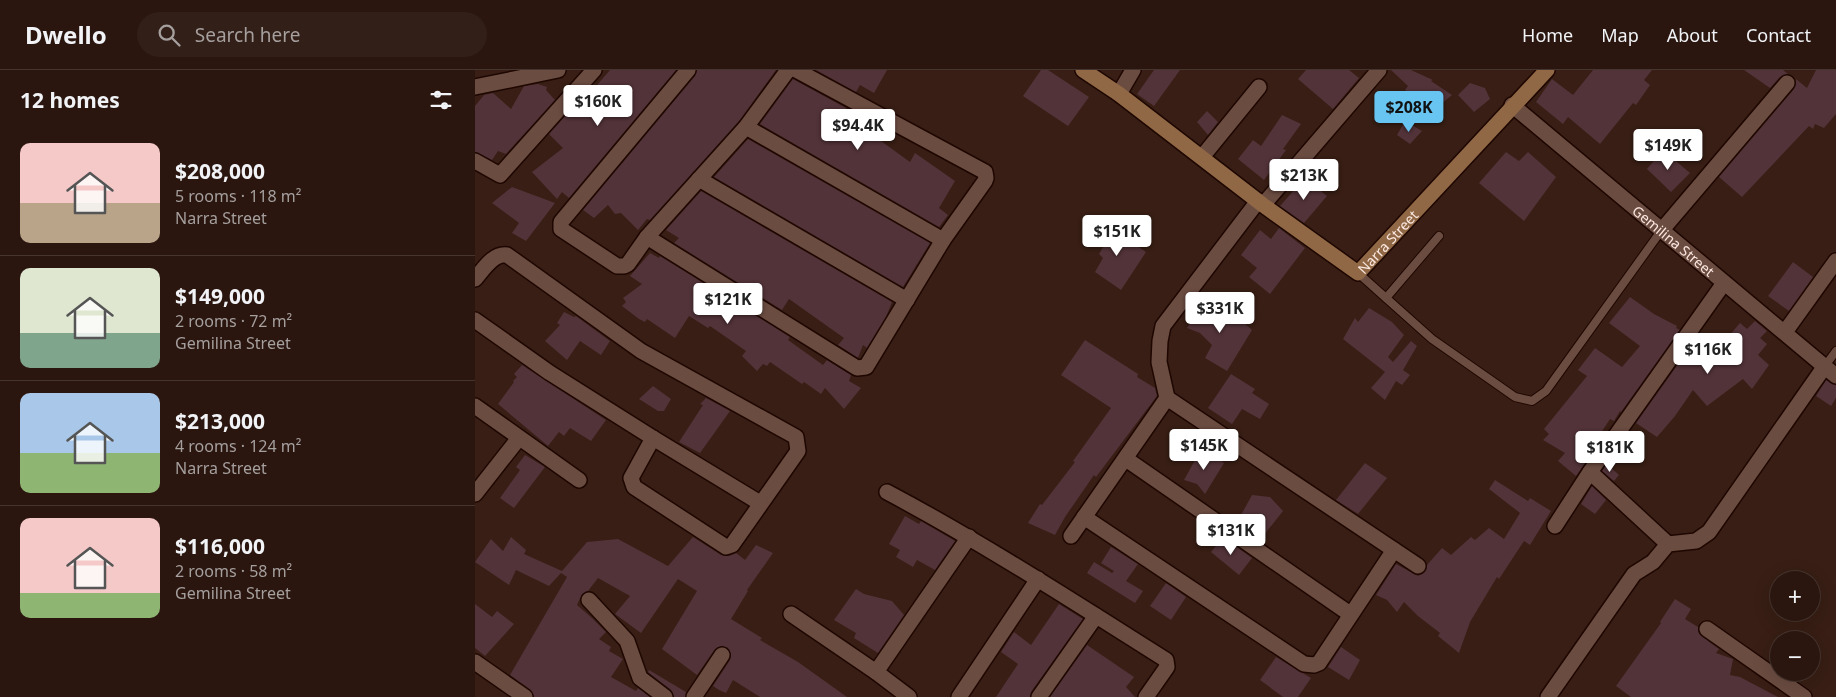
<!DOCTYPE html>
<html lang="en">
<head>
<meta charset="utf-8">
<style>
	:root { --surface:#2a160f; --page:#321f18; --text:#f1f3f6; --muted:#a59f9e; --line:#46352f; --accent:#68c4f0 }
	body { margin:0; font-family:"Noto Sans",sans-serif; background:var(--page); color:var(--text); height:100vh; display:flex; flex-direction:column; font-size:19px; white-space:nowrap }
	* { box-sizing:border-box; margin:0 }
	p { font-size:16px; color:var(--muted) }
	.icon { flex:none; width:28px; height:28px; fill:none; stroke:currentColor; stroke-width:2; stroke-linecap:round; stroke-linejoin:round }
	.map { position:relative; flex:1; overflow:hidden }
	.details { display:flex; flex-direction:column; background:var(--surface); width:475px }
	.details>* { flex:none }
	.fabs { position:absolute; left:1295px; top:501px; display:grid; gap:10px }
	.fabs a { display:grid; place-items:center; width:50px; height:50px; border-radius:50%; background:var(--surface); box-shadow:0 5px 20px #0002,0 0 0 1px var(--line); font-size:25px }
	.price { position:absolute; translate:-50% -42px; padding:0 11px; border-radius:5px; background:#fff; color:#222; font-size:16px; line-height:32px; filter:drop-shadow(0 1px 2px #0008) }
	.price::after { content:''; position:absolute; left:50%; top:30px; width:15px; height:11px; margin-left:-8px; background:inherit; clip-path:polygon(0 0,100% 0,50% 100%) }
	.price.active { background:var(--accent); color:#111 }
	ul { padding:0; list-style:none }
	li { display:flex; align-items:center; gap:15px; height:125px; padding:0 20px }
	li+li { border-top:1px solid var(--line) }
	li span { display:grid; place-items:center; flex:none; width:140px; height:100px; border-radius:10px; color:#555 }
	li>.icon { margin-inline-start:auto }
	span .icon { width:60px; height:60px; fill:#fffc; stroke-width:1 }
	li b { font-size:21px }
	h2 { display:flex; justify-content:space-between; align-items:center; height:60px; padding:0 20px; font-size:21px }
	header { display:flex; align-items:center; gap:30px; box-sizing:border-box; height:70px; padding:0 25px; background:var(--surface); border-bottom:1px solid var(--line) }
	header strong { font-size:24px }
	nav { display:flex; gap:28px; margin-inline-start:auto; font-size:18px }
	.search { width:350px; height:45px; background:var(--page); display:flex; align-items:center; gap:12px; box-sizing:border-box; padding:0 18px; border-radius:28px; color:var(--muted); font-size:19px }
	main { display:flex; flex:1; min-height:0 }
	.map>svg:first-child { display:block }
	.building { fill:#523339 }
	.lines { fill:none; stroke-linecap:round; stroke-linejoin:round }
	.lane-casing { stroke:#1e0701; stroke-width:10 }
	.street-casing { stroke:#1e0701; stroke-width:18 }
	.secondary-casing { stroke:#1e0701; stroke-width:18 }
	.lane { stroke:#6b4c41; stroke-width:8 }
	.street { stroke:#6b4c41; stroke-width:15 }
	.secondary { stroke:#906846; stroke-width:15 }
	.labels { text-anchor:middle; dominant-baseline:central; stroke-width:5; stroke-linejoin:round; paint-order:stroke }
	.street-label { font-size:14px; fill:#fbe8e1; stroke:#2e140a }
</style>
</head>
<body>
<header>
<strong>Dwello</strong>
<div class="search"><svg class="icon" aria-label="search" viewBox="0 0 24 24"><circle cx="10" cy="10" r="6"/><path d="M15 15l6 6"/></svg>Search here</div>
<nav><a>Home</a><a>Map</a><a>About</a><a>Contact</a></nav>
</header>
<main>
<section class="details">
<h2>12 homes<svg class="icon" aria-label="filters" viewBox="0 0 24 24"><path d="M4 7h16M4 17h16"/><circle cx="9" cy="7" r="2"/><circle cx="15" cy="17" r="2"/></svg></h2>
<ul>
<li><span style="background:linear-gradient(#f6c9c9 60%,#b9a48a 0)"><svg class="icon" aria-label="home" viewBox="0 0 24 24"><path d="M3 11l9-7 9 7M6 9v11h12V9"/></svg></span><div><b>$208,000</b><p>5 rooms · 118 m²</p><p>Narra Street</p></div></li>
<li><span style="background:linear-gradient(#dfe7d0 65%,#7fa58c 0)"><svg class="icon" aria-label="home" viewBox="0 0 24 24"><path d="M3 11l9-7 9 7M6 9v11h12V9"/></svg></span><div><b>$149,000</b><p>2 rooms · 72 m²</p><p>Gemilina Street</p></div></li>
<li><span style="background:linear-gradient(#a9c7e8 60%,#8fb573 0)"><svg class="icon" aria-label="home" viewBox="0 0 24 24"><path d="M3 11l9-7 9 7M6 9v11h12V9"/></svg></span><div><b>$213,000</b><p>4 rooms · 124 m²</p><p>Narra Street</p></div></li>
<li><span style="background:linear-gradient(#f6c9c9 75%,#8fb573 0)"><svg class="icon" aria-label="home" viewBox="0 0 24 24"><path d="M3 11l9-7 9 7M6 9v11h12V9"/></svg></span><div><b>$116,000</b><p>2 rooms · 58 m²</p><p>Gemilina Street</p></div></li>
</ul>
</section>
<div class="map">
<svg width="1361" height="627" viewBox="0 0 1361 627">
	<rect width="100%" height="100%" fill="#381e14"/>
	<!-- building -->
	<g class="building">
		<path d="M135,0H201L94,128L87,122L82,129L57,102L88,78L74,64L93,43L94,45L110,29Z"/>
		<path d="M222,0H301L264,51L175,150L172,149L163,160L146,143L140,144L133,135L119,148L108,140L220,6Z"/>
		<path d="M341,0H412L399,23L385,15L381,22Z"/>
		<path d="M566,0H573L614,27L593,56L548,26Z"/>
		<path d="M679,0H705L679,36L662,24Z"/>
		<path d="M831,0H874L884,8L858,39L823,9Z"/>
		<path d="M916,0H936L958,10L956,11L977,25L965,35L948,24L943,31L930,20L933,16Z"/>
		<path d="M1118,0H1177L1169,10L1175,15L1161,35L1158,33L1125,74L1093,47L1088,54L1061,32L1077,9L1098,25Z"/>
		<path d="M1269,0H1308L1313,4L1305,7L1295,18Z"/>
		<path d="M1341,0H1361V44L1349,58L1340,54L1338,59L1334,56L1267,127L1244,107L1319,19L1321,14V9L1332,18Z"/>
		<path d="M318,9L371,38L368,43L387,51L384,55L435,92L440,83L480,111L464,138L473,145L464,157L285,54Z"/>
		<path d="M995,13L1010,18L1015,29L999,42L983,25Z"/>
		<path d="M63,14L72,17L71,20L80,30L31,84L23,81L17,90L0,82V36L9,25L18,23L36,39L49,16Z"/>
		<path d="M732,41L743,52L733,65L722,52Z"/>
		<path d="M807,45L826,54L808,79L811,80L789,110L763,89L778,70L786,76Z"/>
		<path d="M930,51L947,61L935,74L922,65Z"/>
		<path d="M273,69L455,173L428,217L239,107Z"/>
		<path d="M1188,80L1215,103L1196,122L1172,99Z"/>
		<path d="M1031,82L1044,91L1053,82L1081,107L1049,151L1004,113Z"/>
		<path d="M830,108L852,126L829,153L805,136Z"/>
		<path d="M37,117L80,133L51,171L37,163L44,153L17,133Z"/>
		<path d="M226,121L417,232L411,247L392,278L388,275L383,288L363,275L369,268L314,229L307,240L199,173L204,168L191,160Z"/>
		<path d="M628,153L671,182L646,220L620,202L628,188L624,184L630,174L619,166Z"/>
		<path d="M804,158L830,178L795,224L774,207L782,198L766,185L785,160L796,169Z"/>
		<path d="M175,183L184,188L185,186L315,267L313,270L348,295L352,290L376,305L374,311L386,318L369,339L350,318L346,324L329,312L327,314L295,292L292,296L288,294L282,301L267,286L271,281L235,256L233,258L214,246L200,268L172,249L170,252L164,249L147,236L151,232L148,228L167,214L155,206Z"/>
		<path d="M1318,192L1338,207L1314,241L1293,226Z"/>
		<path d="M1155,227L1179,244L1202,256L1201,258L1205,260L1146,342L1145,341L1139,351L1135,349L1116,378L1119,381L1101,406L1083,391L1090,383L1068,370L1074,364L1069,359L1112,306L1103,300L1120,278L1147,297L1165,276L1134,253Z"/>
		<path d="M732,230L746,238L756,248L767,251L777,260L752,301L730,288L737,275L725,263L712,258Z"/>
		<path d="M894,238L917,252L929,265L913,287L918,292L936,271L942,276L928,300L935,305L927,315L921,311L910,330L896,318L910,302L868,269L880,248L883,252Z"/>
		<path d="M89,242L99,247L101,246L135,271L126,285L105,271L92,290L70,271L85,255L82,253Z"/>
		<path d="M1280,251L1292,261L1285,268L1292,274L1283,285L1294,295L1277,319L1268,309L1232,336L1218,320L1200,346L1182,367L1161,353L1221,269L1242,280L1265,253L1272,259Z"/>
		<path d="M610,270L663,304L662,307L680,318L682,326L621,407L619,405L590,447L580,465L553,453L565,434L567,435L600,392L598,391L636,338L586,305Z"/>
		<path d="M47,295L131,350L116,371L95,358L89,366L84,362L73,376L23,334L39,312L38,311L42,307L39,304Z"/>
		<path d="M756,304L780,319L777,323L794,334L785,349L767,339L757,354L733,338Z"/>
		<path d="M1351,310L1361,315V328L1356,336L1341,326Z"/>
		<path d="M178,316L196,329L189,341H183L164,329Z"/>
		<path d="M231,328L255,341L225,383L204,372L228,335L225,334Z"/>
		<path d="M725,381L738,385L749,393L730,424L722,414L709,410Z"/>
		<path d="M50,385L70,397L39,438L25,428L45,400L41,397Z"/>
		<path d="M890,393L912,408L883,444L861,430Z"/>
		<path d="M1132,394L1144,405L1139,411L1127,401Z"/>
		<path d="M1020,410L1053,431L1055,428L1076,441L1055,475L1049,471L1024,509L1022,507L995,552L984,583L963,566L965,563L943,546L929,532L922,542L912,530L901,525L921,494L943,506L950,502L952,495L967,478L976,485L996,467L1000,470L1014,458L1029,469L1045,443L1014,419Z"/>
		<path d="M1117,416L1131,430L1120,444L1106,434Z"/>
		<path d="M777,425L795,427L808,441L785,470L761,454Z"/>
		<path d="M430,446L444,454L446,451L480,471L460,500L442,490L438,497L421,487L425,480L414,474Z"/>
		<path d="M36,467L51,480L49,484L87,501L112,472L143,469L193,496L218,467L246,485L254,486L261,483L270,490L281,475L298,483L272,520L273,521L256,549L287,568L285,570L323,592L372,627H285L258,610L251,623L244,620L238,616L255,590L256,585L253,578L247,576L240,579L222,605L187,579L222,521L203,509L166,563L140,544L155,526L123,508L113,521L107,524L102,535L117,548L131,562L124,569L136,577L134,581L148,589L136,607L161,621L163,618L175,627H59L56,620L35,605L92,507L86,503L74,516L41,500L34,515L0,492L16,469L28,481Z"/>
		<path d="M748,467L777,488L764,505L736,482Z"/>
		<path d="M636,477L663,494L651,511L668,521L660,533L612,503L619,492L637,503L639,501L626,493Z"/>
		<path d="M691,513L711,527L696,550L675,536Z"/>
		<path d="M381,519L389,524L417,531L429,545L403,583L379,568L381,563L359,550Z"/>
		<path d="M1200,529L1216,539L1210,549L1223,557V562L1226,566L1244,579L1241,583L1258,589L1255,605L1265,607L1303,627H1156L1141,616L1186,553L1185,552Z"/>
		<path d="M0,534L17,547L22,541L39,554L10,586L0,578Z"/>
		<path d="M584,534L608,549L556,622L555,627H521L543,594L526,582L539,562L556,575Z"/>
		<path d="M612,575L659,607L651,617L660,627H575Z"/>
		<path d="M866,577L885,590L874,610L853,597Z"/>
		<path d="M801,587L836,608L823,627H808L785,610Z"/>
		<path d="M174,600L211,622L210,627H199L196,620L173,602Z"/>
	</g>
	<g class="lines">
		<!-- lane casing -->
		<g class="lane-casing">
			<g id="lane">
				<path d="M883,203L957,269L1040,327L1057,331L1071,321L1186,161"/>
				<path d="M911,228L964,166"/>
				<path d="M1350,296L1361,281"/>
			</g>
		</g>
		<!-- street casing -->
		<g class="street-casing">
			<g id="street">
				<path d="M213,0L86,152V159L142,196H149L153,194L172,167L271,57L313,0"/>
				<path d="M0,17L83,0"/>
				<path d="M644,24L658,0"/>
				<path id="s1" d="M1037,35L1361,306"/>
				<path d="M271,57L468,170"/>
				<path d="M727,87L784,17"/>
				<path d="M0,91L25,105L119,0"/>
				<path d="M224,109L432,230"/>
				<path d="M788,135L904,0"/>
				<path d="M1186,161L1312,13"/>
				<path d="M172,167L382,298L391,297L468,170L510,111L511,108L510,102L321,0"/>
				<path d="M0,209C8,200 18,183 32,185L166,281L321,367L323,381L257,475L251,477L159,417L156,408L178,368"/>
				<path d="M0,250L75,303L178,368L285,433"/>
				<path d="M1310,262L1361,191"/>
				<path d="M692,328L943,496"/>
				<path d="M0,336L104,410"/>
				<path d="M651,389L875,544"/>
				<path d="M1115,402L1193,474"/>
				<path d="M412,422C508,473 599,532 691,590L692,597L671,627"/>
				<path d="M0,424L44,368"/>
				<path d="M609,447L829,594L839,595L844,593L919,480"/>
				<path d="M1080,456L1115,402L1249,213"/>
				<path d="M596,466L692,328L684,292L685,271L688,256L783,131"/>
				<path d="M114,530L152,571L165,608L190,627"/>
				<path d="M316,544L401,602L434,627"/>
				<path d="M1232,559L1329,627"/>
				<path d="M0,592L50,627"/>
				<path d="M401,602L494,467"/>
				<path d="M219,627L247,585"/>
				<path d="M484,627L563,509"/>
				<path d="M564,627L621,546"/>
				<path d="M1073,627L1159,504L1178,492L1193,474L1221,471L1234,462L1350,296"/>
			</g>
		</g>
		<!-- secondary casing -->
		<g class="secondary-casing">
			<g id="secondary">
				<path id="s2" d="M608,0L644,24L788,135L883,203L1072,0"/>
			</g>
		</g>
		<!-- lane -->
		<use href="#lane" class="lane"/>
		<!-- street -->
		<use href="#street" class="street"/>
		<!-- secondary -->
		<use href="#secondary" class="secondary"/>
	</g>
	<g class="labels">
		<!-- street labels -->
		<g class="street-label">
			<text stroke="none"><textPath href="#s2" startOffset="385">Narra Street</textPath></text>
			<text stroke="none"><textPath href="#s1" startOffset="211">Gemilina Street</textPath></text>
		</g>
	</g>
</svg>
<div class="fabs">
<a>+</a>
<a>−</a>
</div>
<b class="price" style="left:123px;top:57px">$160K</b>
<b class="price active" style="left:934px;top:63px">$208K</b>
<b class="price" style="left:383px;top:81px">$94.4K</b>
<b class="price" style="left:1193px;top:101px">$149K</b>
<b class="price" style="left:829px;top:131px">$213K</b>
<b class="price" style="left:642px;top:187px">$151K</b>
<b class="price" style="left:253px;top:255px">$121K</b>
<b class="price" style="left:745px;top:264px">$331K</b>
<b class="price" style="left:1233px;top:305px">$116K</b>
<b class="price" style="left:729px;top:401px">$145K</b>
<b class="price" style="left:1135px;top:403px">$181K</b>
<b class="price" style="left:756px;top:486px">$131K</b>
</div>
</main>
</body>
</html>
